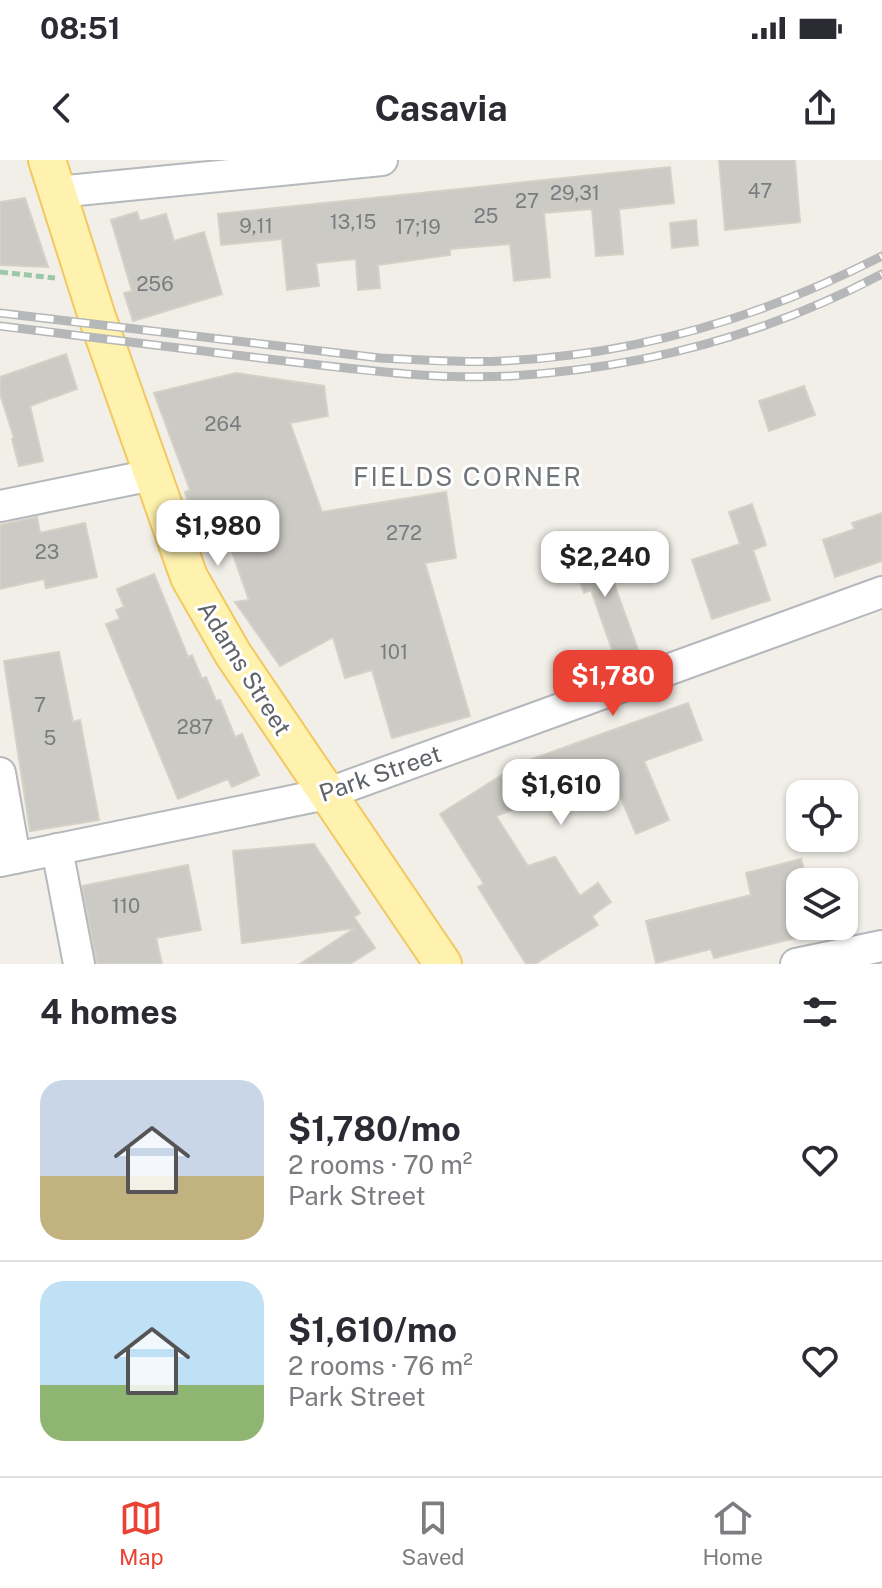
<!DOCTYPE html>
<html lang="en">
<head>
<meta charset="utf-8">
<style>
	:root { --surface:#fff; --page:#f2f2f3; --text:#2b2b33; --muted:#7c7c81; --line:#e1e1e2; --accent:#ea4335 }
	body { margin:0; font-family:"Public Sans",sans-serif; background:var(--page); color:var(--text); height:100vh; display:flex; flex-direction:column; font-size:30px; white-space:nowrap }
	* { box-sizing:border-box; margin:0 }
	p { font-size:26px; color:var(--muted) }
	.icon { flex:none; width:44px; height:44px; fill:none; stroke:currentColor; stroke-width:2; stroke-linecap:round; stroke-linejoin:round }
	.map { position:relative; height:804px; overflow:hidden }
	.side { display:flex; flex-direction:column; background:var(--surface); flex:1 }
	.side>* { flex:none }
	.controls { position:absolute; left:786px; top:620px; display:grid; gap:16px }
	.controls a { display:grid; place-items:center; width:72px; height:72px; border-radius:16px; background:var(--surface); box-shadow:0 2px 6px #0004; font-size:40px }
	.price { position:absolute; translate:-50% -68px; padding:0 18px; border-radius:16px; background:#fff; color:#222; font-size:26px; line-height:52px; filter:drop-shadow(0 2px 4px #0008) }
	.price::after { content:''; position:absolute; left:50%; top:48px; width:24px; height:18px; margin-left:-12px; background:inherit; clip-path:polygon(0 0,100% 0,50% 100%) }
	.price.on { background:var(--accent); color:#fff }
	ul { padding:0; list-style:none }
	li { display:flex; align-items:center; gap:24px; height:200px; padding:0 40px }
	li+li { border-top:2px solid var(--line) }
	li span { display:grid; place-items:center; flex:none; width:224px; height:160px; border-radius:24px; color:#555 }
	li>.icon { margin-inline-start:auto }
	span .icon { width:96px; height:96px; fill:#fffc; stroke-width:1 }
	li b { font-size:34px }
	h2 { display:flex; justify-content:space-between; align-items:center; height:96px; padding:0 40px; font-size:34px }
	.status { display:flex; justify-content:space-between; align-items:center; height:56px; padding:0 40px; background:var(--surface); direction:ltr }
	.status svg { height:22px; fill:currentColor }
	header { display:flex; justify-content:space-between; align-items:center; height:104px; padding:0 40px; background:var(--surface); font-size:36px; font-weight:700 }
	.menu { display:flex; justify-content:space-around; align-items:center; height:112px; border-top:2px solid var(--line); background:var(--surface); font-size:22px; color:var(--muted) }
	.menu a { display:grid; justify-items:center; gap:4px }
	.menu .on { color:var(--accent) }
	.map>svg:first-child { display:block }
	.building { fill:#cccac5; stroke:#d6d1c6; stroke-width:2 }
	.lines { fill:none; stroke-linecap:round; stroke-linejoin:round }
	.minor-casing { stroke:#b5b8bc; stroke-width:34 }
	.major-casing { stroke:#f2c960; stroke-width:40 }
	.path { stroke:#9cc7a9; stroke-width:5; stroke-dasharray:8 4; stroke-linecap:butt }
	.minor { stroke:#fff; stroke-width:30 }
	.major { stroke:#fff2af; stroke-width:36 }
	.rail-casing { stroke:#b6b7b8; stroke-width:9 }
	.rail { stroke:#fff; stroke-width:6; stroke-dasharray:18; stroke-linecap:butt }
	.labels { text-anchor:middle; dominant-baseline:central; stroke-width:6; stroke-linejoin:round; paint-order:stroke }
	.number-label { font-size:20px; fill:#7a7d7f }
	.street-label { font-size:24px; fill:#5f6368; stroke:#fff }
	.neighbourhood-label { font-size:26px; letter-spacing:2px; fill:#70757a; stroke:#fff }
</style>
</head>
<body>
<div class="status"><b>08:51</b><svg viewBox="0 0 49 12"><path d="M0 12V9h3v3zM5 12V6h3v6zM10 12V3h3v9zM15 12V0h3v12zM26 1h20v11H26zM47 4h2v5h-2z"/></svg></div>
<header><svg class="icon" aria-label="back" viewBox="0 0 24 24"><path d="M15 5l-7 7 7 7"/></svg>Casavia<svg class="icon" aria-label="share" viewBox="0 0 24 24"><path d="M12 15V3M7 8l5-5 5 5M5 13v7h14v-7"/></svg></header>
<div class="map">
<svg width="882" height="804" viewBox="0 0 882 804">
	<rect width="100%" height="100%" fill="#f1efe8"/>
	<!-- building -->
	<g class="building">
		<path d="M719,0H795L800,62L725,70Z"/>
		<path d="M670,7L674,43L619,49L623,94L596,96L592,49L544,53L550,117L514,121L510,84L450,89V95L378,105L380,128L358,130L356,99L316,103L319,126L287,130L282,79L221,85L218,54Z"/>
		<path d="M25,38L48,107L0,105V42Z"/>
		<path d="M137,52L140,61L166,54L174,81L204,72L222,134L133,161L124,133L132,131L111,60Z"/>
		<path d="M696,60L698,85L672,88L670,63Z"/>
		<path d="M66,194L77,229L30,246L43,301L19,306L12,279L14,278L0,234V217Z"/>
		<path d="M236,213L324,226L328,256L290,263L322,352L446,332L456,398L425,403L470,556L392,578L372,510L345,518L333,477L280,506L235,442L249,440L225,372L201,377L185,332L190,330L154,233Z"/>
		<path d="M804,226L815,255L769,271L759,241Z"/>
		<path d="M752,344L766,385L753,390L770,440L712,459L692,400L740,384L729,352Z"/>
		<path d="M882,353V401L835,417L823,380L855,369L852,363Z"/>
		<path d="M37,357L40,373L85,363L97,417L46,428L44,419L0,429V365Z"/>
		<path d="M600,385L638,490L615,498L591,430L584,433L571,396Z"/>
		<path d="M154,414L188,497L192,495L202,519L206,517L216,541L220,540L235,577L242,574L259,615L232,627L228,619L178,639L106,464L120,459L116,450L124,447L117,429Z"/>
		<path d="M59,492L73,562L80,560L99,660L30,671L4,501Z"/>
		<path d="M688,543L702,580L644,601L669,660L636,674L612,617L576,631L581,645L560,653L554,634L496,656L528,706L555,697L580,736L598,723L611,742L592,756L598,765L535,804H526L478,727L484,724L440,654L510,610L534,602L532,599Z"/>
		<path d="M314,684L360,753L354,757L375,788L350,804H300L355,768L242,783L233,691Z"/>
		<path d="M801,699L807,722H800V777L714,798L711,789L656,803L646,761L751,735L746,713Z"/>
		<path d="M188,705L201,770L156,778L162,804H97L82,726Z"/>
	</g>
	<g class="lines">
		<!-- minor casing -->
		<g class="minor-casing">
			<g id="minor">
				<path d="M57,32L382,0"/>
				<path d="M0,346L152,315"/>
				<path d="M0,613L15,698"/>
				<path d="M57,689L79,804"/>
				<path d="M0,701L326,634L882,432"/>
				<path d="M796,804L882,786"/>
			</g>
		</g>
		<!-- major casing -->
		<g class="major-casing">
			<path id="major" d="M47,0L97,157L189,417L233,494L443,804"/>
		</g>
		<!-- path -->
		<path class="path" d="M0,112L55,118"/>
		<!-- minor -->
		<use href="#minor" class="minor"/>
		<!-- major -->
		<use href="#major" class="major"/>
		<!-- rail casing -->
		<g class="rail-casing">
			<g id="rail">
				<path d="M0,153L380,198C421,200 461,203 502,201C636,195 763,157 882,96"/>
				<path d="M0,166C92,177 184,189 276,200C354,209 433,220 511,216C641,208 767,175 882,114"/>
			</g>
		</g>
		<!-- rail -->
		<use href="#rail" class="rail"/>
	</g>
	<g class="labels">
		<!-- number labels -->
		<g class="number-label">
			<text x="760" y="31">47</text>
			<text x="575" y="33">29,31</text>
			<text x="527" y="41">27</text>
			<text x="486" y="56">25</text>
			<text x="353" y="62">13,15</text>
			<text x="256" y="66">9,11</text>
			<text x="418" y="67">17;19</text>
			<text x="155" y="124">256</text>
			<text x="223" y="264">264</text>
			<text x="404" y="373">272</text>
			<text x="47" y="392">23</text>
			<text x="394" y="492">101</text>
			<text x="40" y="545">7</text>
			<text x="195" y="567">287</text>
			<text x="50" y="578">5</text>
			<text x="126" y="746">110</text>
		</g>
		<!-- street labels -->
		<g class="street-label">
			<text transform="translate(245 508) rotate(58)">Adams Street</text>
			<text transform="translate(380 613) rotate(-19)">Park Street</text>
		</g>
		<!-- neighbourhood labels -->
		<g class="neighbourhood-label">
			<text x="468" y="316">FIELDS CORNER</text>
		</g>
	</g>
</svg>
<div class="controls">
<a><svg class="icon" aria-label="locate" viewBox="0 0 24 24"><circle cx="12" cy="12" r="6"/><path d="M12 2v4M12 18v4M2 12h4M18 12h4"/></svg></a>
<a><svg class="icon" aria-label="layers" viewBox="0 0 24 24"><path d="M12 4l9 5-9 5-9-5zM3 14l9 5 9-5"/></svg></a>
</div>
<b class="price" style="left:218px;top:408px">$1,980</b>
<b class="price" style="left:605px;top:439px">$2,240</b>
<b class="price on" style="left:613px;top:558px">$1,780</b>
<b class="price" style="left:561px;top:667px">$1,610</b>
</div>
<section class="side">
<h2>4 homes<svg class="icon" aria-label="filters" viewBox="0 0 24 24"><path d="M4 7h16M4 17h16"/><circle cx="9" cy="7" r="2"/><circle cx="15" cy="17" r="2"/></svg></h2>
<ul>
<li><span style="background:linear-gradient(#c9d6e8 60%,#c2b280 0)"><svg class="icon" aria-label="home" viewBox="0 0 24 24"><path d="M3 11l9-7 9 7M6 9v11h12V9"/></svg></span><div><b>$1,780/mo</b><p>2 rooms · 70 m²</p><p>Park Street</p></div><svg class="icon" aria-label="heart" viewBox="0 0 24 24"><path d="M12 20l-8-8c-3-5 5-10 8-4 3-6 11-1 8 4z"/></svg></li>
<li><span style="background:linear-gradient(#bfe0f5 65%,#8fb573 0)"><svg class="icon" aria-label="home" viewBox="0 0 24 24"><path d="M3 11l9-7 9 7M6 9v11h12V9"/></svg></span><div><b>$1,610/mo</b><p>2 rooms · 76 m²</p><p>Park Street</p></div><svg class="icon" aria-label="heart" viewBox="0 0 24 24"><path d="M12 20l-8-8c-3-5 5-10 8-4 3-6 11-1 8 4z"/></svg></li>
</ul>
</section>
<nav class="menu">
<a class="on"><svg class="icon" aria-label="map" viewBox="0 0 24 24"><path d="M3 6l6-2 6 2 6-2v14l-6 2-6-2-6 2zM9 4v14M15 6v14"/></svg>Map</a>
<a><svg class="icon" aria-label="saved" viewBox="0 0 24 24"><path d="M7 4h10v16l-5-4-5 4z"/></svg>Saved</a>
<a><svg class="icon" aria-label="home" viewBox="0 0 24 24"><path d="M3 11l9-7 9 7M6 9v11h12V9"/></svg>Home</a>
</nav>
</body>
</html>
